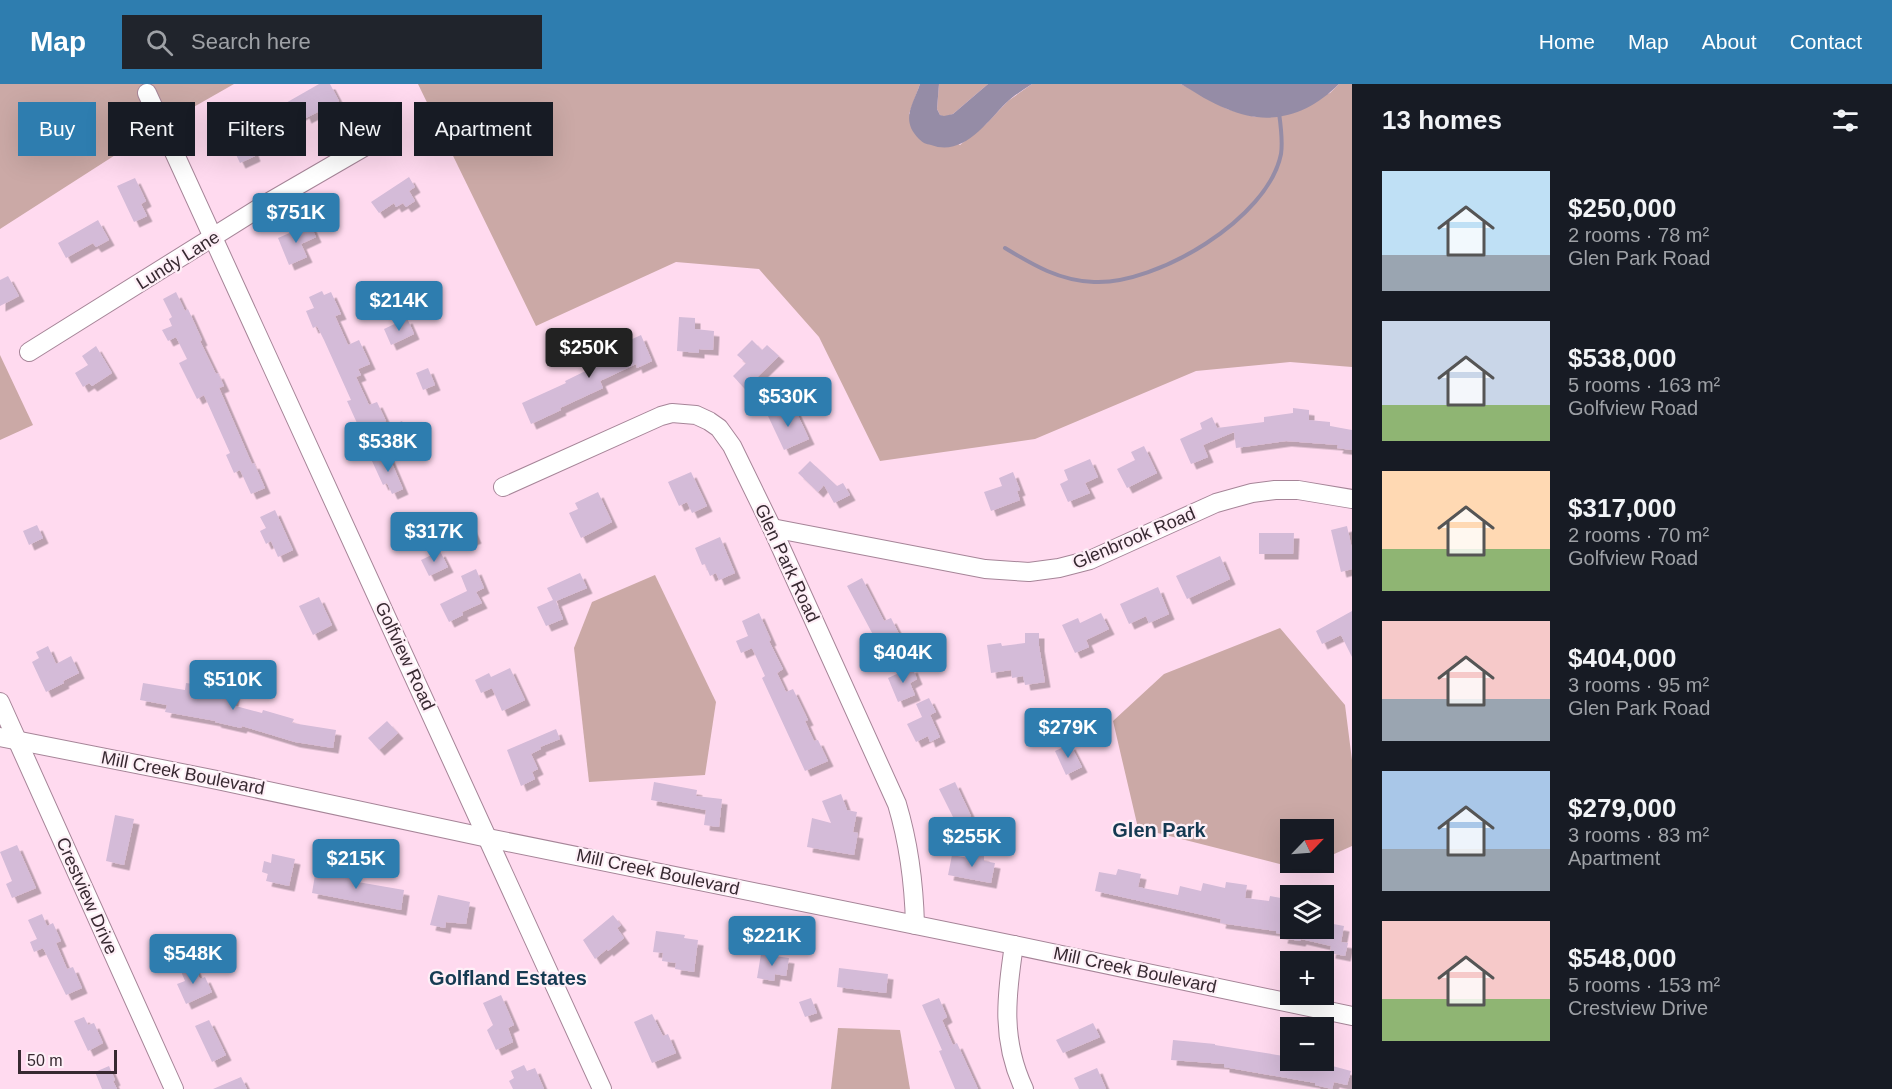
<!DOCTYPE html>
<html lang="en">
<head>
<meta charset="utf-8">
<style>
	:root { --surface:#171b24; --page:#20242c; --text:#f1f3f6; --muted:#9ea1a6; --accent:#2e7daf }
	body { margin:0; font-family:Helvetica,sans-serif; background:var(--page); color:var(--text); height:100vh; display:flex; flex-direction:column; font-size:22px; white-space:nowrap }
	* { box-sizing:border-box; margin:0 }
	p { font-size:20px; color:var(--muted) }
	.icon { flex:none; width:33px; height:33px; fill:none; stroke:currentColor; stroke-width:2; stroke-linecap:round; stroke-linejoin:round }
	.map { position:relative; flex:1; overflow:hidden }
	.panel { display:flex; flex-direction:column; background:var(--surface); width:540px }
	.panel>* { flex:none }
	.hud { position:absolute; left:18px; top:18px; width:570px; height:54px; display:flex; gap:12px }
	.needle { width:39px; rotate:65deg }
	.tools { position:absolute; left:1280px; top:735px; display:grid; gap:12px }
	.tools a { display:grid; place-items:center; width:54px; height:54px; border-radius:0px; background:var(--surface); box-shadow:0 6px 24px #0002; font-size:30px }
	.scale { position:absolute; left:18px; bottom:15px; width:99px; box-sizing:border-box; padding-left:6px; border:3px solid #372931; border-top:0; font-size:16px; line-height:21px; white-space:nowrap; color:#372931; -webkit-text-stroke:4px #feeff7; paint-order:stroke }
	.price { position:absolute; translate:-50% -51px; padding:0 14px; border-radius:6px; background:var(--accent); color:#fff; font-size:20px; line-height:39px; filter:drop-shadow(0 2px 3px #0008) }
	.price::after { content:''; position:absolute; left:50%; top:36px; width:18px; height:14px; margin-left:-9px; background:inherit; clip-path:polygon(0 0,100% 0,50% 100%) }
	.price.current { background:#222; color:#fff }
	ul { padding:0; list-style:none }
	li { display:flex; align-items:center; gap:18px; height:150px; padding:0 30px }
	li span { display:grid; place-items:center; flex:none; width:168px; height:120px; border-radius:0px; color:#555 }
	li>.icon { margin-inline-start:auto }
	span .icon { width:72px; height:72px; fill:#fffc; stroke-width:1 }
	li b { font-size:26px }
	h2 { display:flex; justify-content:space-between; align-items:center; height:72px; padding:0 30px; font-size:26px }
	.pill { padding:0 21px; border-radius:0px; background:var(--surface); box-shadow:0 6px 24px #0002; font-size:21px; line-height:54px }
	.pill.current { background:var(--accent); color:#fff }
	header { display:flex; align-items:center; gap:36px; box-sizing:border-box; height:84px; padding:0 30px; background:var(--accent); color:#fff }
	header strong { font-size:28px }
	nav { display:flex; gap:33px; margin-inline-start:auto; font-size:21px }
	.search { width:420px; height:54px; background:var(--page); display:flex; align-items:center; gap:15px; box-sizing:border-box; padding:0 21px; border-radius:0px; color:var(--muted); font-size:22px }
	main { display:flex; flex:1; min-height:0 }
	.map>svg:first-child { display:block }
	.forest { fill:#cba9a6 }
	.water { fill:#958ca6 }
	.lines { fill:none; stroke-linecap:round; stroke-linejoin:round }
	.stream { stroke:#958ca6; stroke-width:4 }
	.building { fill:#d4bbd8; filter:url(#shadow) }
	.minor-casing { stroke:#a68598; stroke-width:20 }
	.minor { stroke:#fff; stroke-width:18 }
	.labels { text-anchor:middle; dominant-baseline:central; stroke-width:4.5; stroke-linejoin:round; paint-order:stroke }
	.street-label { font-size:18px; fill:#372931; stroke:#feeff7 }
	.neighbourhood-label { font-size:20px; font-weight:bold; fill:#153a52; stroke:#feeff7 }
</style>
</head>
<body>
<header>
<strong>Map</strong>
<div class="search"><svg class="icon" aria-label="search" viewBox="0 0 24 24"><circle cx="10" cy="10" r="6"/><path d="M15 15l6 6"/></svg>Search here</div>
<nav><a>Home</a><a>Map</a><a>About</a><a>Contact</a></nav>
</header>
<main>
<div class="map">
<svg width="1352" height="1005" viewBox="0 0 1352 1005">
	<defs>
		<filter id="shadow"><feDropShadow dx="5.5" dy="5.5" stdDeviation="0" flood-color="#0004"/></filter>
	</defs>
	<rect width="100%" height="100%" fill="#ffdaef"/>
	<!-- forest -->
	<g class="forest">
		<path d="M0,0H234L162,41L0,145Z"/>
		<path d="M418,0H920L909,30L960,61L987,39L1008,17L1032,0H1181L1227,25L1255,33L1330,9L1339,0H1352V283L1290,278L1196,287L1035,355L880,377L819,253L759,185L676,178L536,242Z"/>
		<path d="M939,0H988L953,30L944,33L940,31L937,25Z"/>
		<path d="M0,271L33,341L0,356Z"/>
		<path d="M655,491L716,618L705,691L589,698L574,564L592,518Z"/>
		<path d="M1280,544L1345,621L1352,676V762L1323,775V746H1290V778L1314,779L1299,785L1138,744L1113,637L1164,590Z"/>
		<path d="M838,944L900,946L910,1005H831Z"/>
	</g>
	<!-- water -->
	<g class="water">
		<path d="M920,0H939L937,25L940,31L944,32L953,30L988,0H1032C1023,6 1013,12 1006,19C986,39 963,73 931,61C926,60 923,59 919,55C900,36 913,21 920,0Z"/>
		<path d="M1181,0H1339C1307,32 1269,43 1227,25C1211,19 1196,9 1181,0Z"/>
	</g>
	<g class="lines">
		<!-- stream -->
		<path class="stream" d="M1005,164C1033,181 1060,197 1094,198C1156,201 1268,135 1281,70C1283,57 1281,43 1279,29"/>
	</g>
	<!-- building -->
	<g class="building">
		<path d="M319,0H330L339,17L306,34L304,29L292,36L284,20Z"/>
		<path d="M257,39L266,60L253,66L255,72L240,79L230,58L250,49L247,43Z"/>
		<path d="M409,93L415,103L409,107L415,117L406,123L403,119L396,123L394,119L379,129L371,118Z"/>
		<path d="M135,94L146,117L141,120L147,132L134,138L117,102Z"/>
		<path d="M98,136L109,156L96,163L93,159L66,174L58,159Z"/>
		<path d="M310,140L316,153L301,160L307,173L289,181L278,154Z"/>
		<path d="M8,192L19,212L0,222V196Z"/>
		<path d="M322,207L324,211L331,208L341,230L335,232L348,261L359,256L370,280L358,285L361,291L356,293L369,321L377,318L386,337L361,348L347,317L351,316L324,256L317,242L313,244L306,227L314,224L309,213Z"/>
		<path d="M176,208L185,227L188,225L202,256L200,257L216,290L218,289L224,302L219,304L252,380L254,379L265,404L251,410L240,386L234,389L226,371L230,369L204,311L197,315L179,279L187,275L176,253L168,257L162,246L172,242L169,235L172,233L163,215Z"/>
		<path d="M679,233L695,234V245L714,247L713,266L699,265V269L677,267Z"/>
		<path d="M407,234L414,250L391,261L384,245Z"/>
		<path d="M641,251L652,277L637,284L636,280L600,297L603,304L560,324L561,326L531,340L522,319L566,299L565,297L606,277L599,262L612,256L615,263Z"/>
		<path d="M752,256L762,266L767,261L779,272L745,305L733,292L746,279L737,271Z"/>
		<path d="M96,262L112,289L92,302L89,299L83,303L75,289L88,281L82,272Z"/>
		<path d="M428,284L435,301L423,306L416,289Z"/>
		<path d="M793,321L809,355L784,366L768,332Z"/>
		<path d="M1293,324L1309,326V336L1330,338V342L1352,346V366L1337,364L1338,361L1286,357L1236,364L1234,348L1203,361L1208,373L1191,380L1180,355L1202,345L1200,339L1212,333L1217,344L1264,338V333L1293,329Z"/>
		<path d="M402,337L410,354L392,362L384,345Z"/>
		<path d="M1144,362L1157,389L1127,404L1117,385L1135,376L1131,368Z"/>
		<path d="M388,370L403,405L392,410L387,399L383,401L372,377Z"/>
		<path d="M1090,375L1098,393L1085,399L1090,409L1068,418L1060,400L1068,396L1064,386Z"/>
		<path d="M810,377L837,402L843,399L850,411L834,419L824,401L818,408L798,389Z"/>
		<path d="M691,388L707,422L692,429L687,418L679,422L668,398Z"/>
		<path d="M1013,388L1020,406L1017,407L1020,416L991,427L984,408L1002,402L999,394Z"/>
		<path d="M598,408L612,438L581,454L569,429L578,425L575,419Z"/>
		<path d="M275,426L293,466L278,473L271,457L266,460L260,447L266,444L260,433Z"/>
		<path d="M470,440L476,454L460,461L454,448Z"/>
		<path d="M37,441L43,454L29,461L23,447Z"/>
		<path d="M1347,442L1352,465V485L1341,488L1331,446Z"/>
		<path d="M1259,449H1294L1293,470H1259Z"/>
		<path d="M720,453L735,489L719,496L716,489L710,492L705,480L702,481L695,464Z"/>
		<path d="M440,467L448,483L429,492L421,476Z"/>
		<path d="M1220,472L1230,495L1187,515L1176,492Z"/>
		<path d="M476,485L484,504L476,508L482,519L462,528L463,531L449,538L440,520L467,507L461,492Z"/>
		<path d="M580,489L587,504L556,517L563,535L546,542L537,523L553,516L547,504Z"/>
		<path d="M862,494L884,537L891,534L906,564L881,576L876,564L879,562L847,502Z"/>
		<path d="M1158,503L1169,530L1149,539L1146,532L1129,540L1120,520Z"/>
		<path d="M319,513L332,541L313,551L299,522Z"/>
		<path d="M1352,527V573L1341,551L1322,560L1316,547Z"/>
		<path d="M759,529L771,556L769,557L783,585L777,589L786,608L793,605L808,636L805,637L814,657L818,656L828,677L805,687L762,594L765,592L752,564L741,569L736,557L748,552L742,537Z"/>
		<path d="M1101,529L1109,545L1086,556L1089,563L1075,569L1062,541L1078,534L1080,539Z"/>
		<path d="M1025,549H1039V562L1045,598L1025,601L1023,592L1012,594L1011,586L991,589L987,561L1001,559L1002,562L1025,559Z"/>
		<path d="M48,562L56,580L71,572L79,589L63,597L64,599L46,608L32,578L39,574L36,568Z"/>
		<path d="M912,583L917,595L910,599L915,611L898,618L888,594Z"/>
		<path d="M510,584L525,616L502,627L492,604L481,609L475,596L489,589L491,593Z"/>
		<path d="M222,589L238,593L232,621L262,629L263,626L294,635L292,639L336,646L333,664L295,658L242,642L241,644L215,638L216,637L165,628L167,621L140,616L143,599L185,606L186,599L219,604Z"/>
		<path d="M929,614L936,628L930,631L940,653L930,658L928,652L916,658L907,640L922,633L916,620Z"/>
		<path d="M387,637L398,649L379,666L368,654Z"/>
		<path d="M556,645L560,655L540,663L541,665L531,670L538,685L532,688L535,695L521,702L507,666Z"/>
		<path d="M1070,660L1082,683L1066,691L1055,667Z"/>
		<path d="M654,698L697,706L696,712L722,715L719,743L704,741L706,726L651,716Z"/>
		<path d="M955,698L971,732L956,739L939,705Z"/>
		<path d="M841,710L847,726L857,728L853,748L858,749L854,771L807,763L812,734L831,739L822,717Z"/>
		<path d="M115,731L134,735L124,781L106,777Z"/>
		<path d="M17,761L36,804L12,814L6,800L12,797L0,768Z"/>
		<path d="M272,770L295,775L289,802L266,797L268,790L262,788L264,777L271,779Z"/>
		<path d="M970,770L984,772V777L995,779L991,799L948,791L952,771L969,774Z"/>
		<path d="M316,785L353,792L352,797L404,806L401,826L312,809Z"/>
		<path d="M1118,785L1141,790L1138,803L1178,811L1180,802L1201,807L1203,799L1225,804L1226,798L1247,801L1245,814L1269,817L1270,812L1281,814L1280,820L1290,821V844H1323V838L1344,842L1341,858L1348,859L1345,872L1330,869L1331,862L1301,855L1300,857L1282,854L1283,850L1276,849V847L1220,839L1221,835L1095,807L1099,788L1116,791Z"/>
		<path d="M438,811L470,818L466,840L446,838L445,844L430,841Z"/>
		<path d="M42,830L47,842L53,839L61,857L56,859L67,885L73,883L82,904L66,911L43,864L34,868L30,858L37,855L28,836Z"/>
		<path d="M613,831L621,841L617,844L624,854L608,867L607,865L595,875L583,856Z"/>
		<path d="M656,847L685,851L684,854L698,856L694,888L675,885L676,879L662,877L663,869L653,868Z"/>
		<path d="M761,870L789,874L786,892L775,890L774,897L757,894Z"/>
		<path d="M193,880L200,895L205,893L212,908L186,920L177,900L185,897L180,885Z"/>
		<path d="M839,884L888,890L886,909L837,903Z"/>
		<path d="M501,911L514,941L508,944L513,958L496,966L487,946L493,941L483,919Z"/>
		<path d="M811,914L817,929L805,933L799,918Z"/>
		<path d="M939,914L947,933L942,936L953,961L957,959L978,1005H955L939,967L942,966L922,921Z"/>
		<path d="M652,930L663,952L668,950L676,969L652,979L634,938Z"/>
		<path d="M84,933L88,941L94,939L103,959L88,967L74,937Z"/>
		<path d="M209,936L226,971L212,978L195,942Z"/>
		<path d="M1093,939L1100,953L1063,969L1056,956Z"/>
		<path d="M1173,956L1215,960V961L1290,973V976H1310L1351,987L1347,1001L1334,998L1332,1005L1315,1001V999L1224,983V980L1171,976Z"/>
		<path d="M524,981L527,987L535,984L544,1005H513L509,997L514,994L511,987Z"/>
		<path d="M109,982L115,996L113,997L117,1005H102L95,988Z"/>
		<path d="M1097,984L1106,1005H1079L1074,994Z"/>
		<path d="M241,993L247,1005H213Z"/>
	</g>
	<g class="lines">
		<!-- minor casing -->
		<g class="minor-casing">
			<g id="minor">
				<path d="M147,9L602,1005"/>
				<path d="M29,268L264,121L390,48"/>
				<path d="M503,403L661,332L672,329L696,331L709,337L719,344L732,362L772,444L897,720C909,760 914,799 915,841"/>
				<path d="M772,444L985,485L1029,488L1059,484L1090,476L1216,419L1252,409L1275,406H1298L1352,415"/>
				<path d="M0,618L174,1005"/>
				<path d="M0,653L217,696L488,754L1014,861L1352,932"/>
				<path d="M1014,861C1006,913 1001,956 1024,1005"/>
			</g>
		</g>
		<!-- minor -->
		<use href="#minor" class="minor"/>
	</g>
	<g class="labels">
		<!-- street labels -->
		<g class="street-label">
			<text transform="translate(178 176) rotate(-32)">Lundy Lane</text>
			<text transform="translate(1134 454) rotate(-23)">Glenbrook Road</text>
			<text transform="translate(787 479) rotate(65)">Glen Park Road</text>
			<text transform="translate(405 572) rotate(65)">Golfview Road</text>
			<text transform="translate(183 689) rotate(11)">Mill Creek Boulevard</text>
			<text transform="translate(658 788) rotate(12)">Mill Creek Boulevard</text>
			<text transform="translate(87 812) rotate(66)">Crestview Drive</text>
			<text transform="translate(1135 886) rotate(12)">Mill Creek Boulevard</text>
		</g>
		<!-- neighbourhood labels -->
		<g class="neighbourhood-label">
			<text x="1159" y="746">Glen Park</text>
			<text x="508" y="894">Golfland Estates</text>
		</g>
	</g>
</svg>
<div class="tools">
<a><svg class="needle" viewBox="-14 -14 28 28"><path d="M0-13l5 13h-10z" fill="#e53935"/><path d="M0 13l5-13h-10z" fill="#9ea1a6"/></svg></a>
<a><svg class="icon" aria-label="layers" viewBox="0 0 24 24"><path d="M12 4l9 5-9 5-9-5zM3 14l9 5 9-5"/></svg></a>
<a>+</a>
<a>−</a>
</div>
<div class="scale">50 m</div>
<b class="price" style="left:296px;top:160px">$751K</b>
<b class="price" style="left:399px;top:248px">$214K</b>
<b class="price current" style="left:589px;top:295px">$250K</b>
<b class="price" style="left:788px;top:344px">$530K</b>
<b class="price" style="left:388px;top:389px">$538K</b>
<b class="price" style="left:434px;top:479px">$317K</b>
<b class="price" style="left:903px;top:600px">$404K</b>
<b class="price" style="left:233px;top:627px">$510K</b>
<b class="price" style="left:1068px;top:675px">$279K</b>
<b class="price" style="left:972px;top:784px">$255K</b>
<b class="price" style="left:356px;top:806px">$215K</b>
<b class="price" style="left:772px;top:883px">$221K</b>
<b class="price" style="left:193px;top:901px">$548K</b>
<div class="hud">
<a class="pill current">Buy</a>
<a class="pill">Rent</a>
<a class="pill">Filters</a>
<a class="pill">New</a>
<a class="pill">Apartment</a>
</div>
</div>
<section class="panel">
<h2>13 homes<svg class="icon" aria-label="filters" viewBox="0 0 24 24"><path d="M4 7h16M4 17h16"/><circle cx="9" cy="7" r="2"/><circle cx="15" cy="17" r="2"/></svg></h2>
<ul>
<li><span style="background:linear-gradient(#bfe0f5 70%,#9aa5b1 0)"><svg class="icon" aria-label="home" viewBox="0 0 24 24"><path d="M3 11l9-7 9 7M6 9v11h12V9"/></svg></span><div><b>$250,000</b><p>2 rooms · 78 m²</p><p>Glen Park Road</p></div></li>
<li><span style="background:linear-gradient(#c9d6e8 70%,#8fb573 0)"><svg class="icon" aria-label="home" viewBox="0 0 24 24"><path d="M3 11l9-7 9 7M6 9v11h12V9"/></svg></span><div><b>$538,000</b><p>5 rooms · 163 m²</p><p>Golfview Road</p></div></li>
<li><span style="background:linear-gradient(#ffd9b3 65%,#8fb573 0)"><svg class="icon" aria-label="home" viewBox="0 0 24 24"><path d="M3 11l9-7 9 7M6 9v11h12V9"/></svg></span><div><b>$317,000</b><p>2 rooms · 70 m²</p><p>Golfview Road</p></div></li>
<li><span style="background:linear-gradient(#f6c9c9 65%,#9aa5b1 0)"><svg class="icon" aria-label="home" viewBox="0 0 24 24"><path d="M3 11l9-7 9 7M6 9v11h12V9"/></svg></span><div><b>$404,000</b><p>3 rooms · 95 m²</p><p>Glen Park Road</p></div></li>
<li><span style="background:linear-gradient(#a9c7e8 65%,#9aa5b1 0)"><svg class="icon" aria-label="home" viewBox="0 0 24 24"><path d="M3 11l9-7 9 7M6 9v11h12V9"/></svg></span><div><b>$279,000</b><p>3 rooms · 83 m²</p><p>Apartment</p></div></li>
<li><span style="background:linear-gradient(#f6c9c9 65%,#8fb573 0)"><svg class="icon" aria-label="home" viewBox="0 0 24 24"><path d="M3 11l9-7 9 7M6 9v11h12V9"/></svg></span><div><b>$548,000</b><p>5 rooms · 153 m²</p><p>Crestview Drive</p></div></li>
</ul>
</section>
</main>
</body>
</html>
